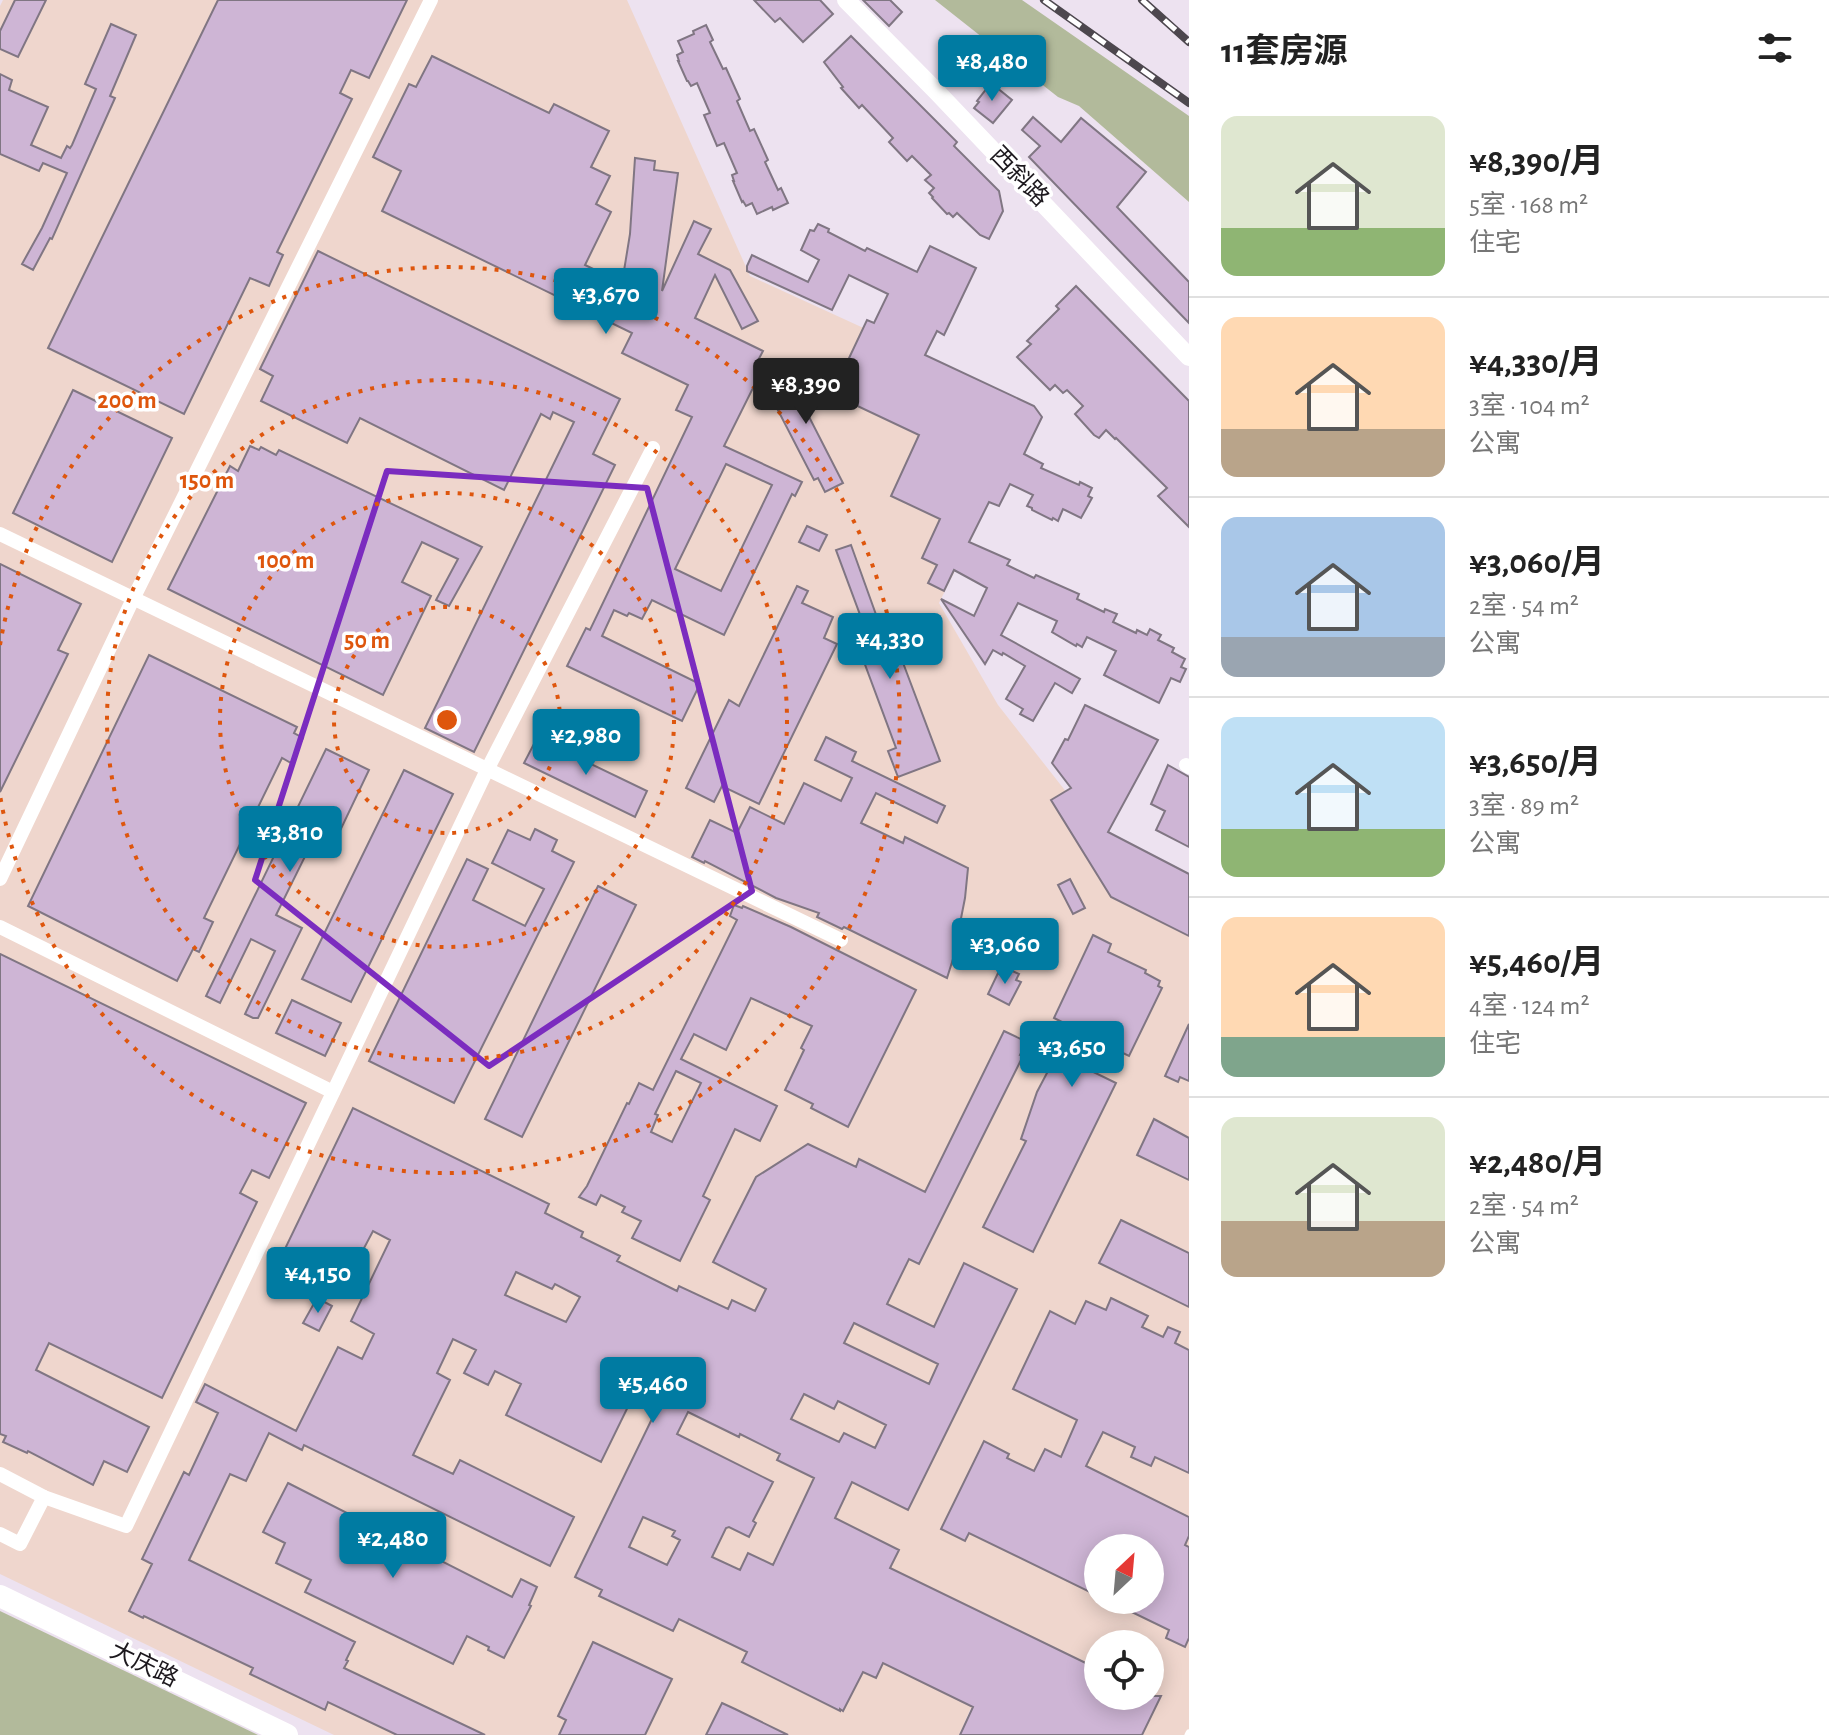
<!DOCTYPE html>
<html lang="zh">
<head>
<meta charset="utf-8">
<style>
	:root { --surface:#fff; --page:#f2f2f2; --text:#222; --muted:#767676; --line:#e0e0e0; --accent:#007ba2 }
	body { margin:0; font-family:"Alegreya Sans","Noto Sans SC",sans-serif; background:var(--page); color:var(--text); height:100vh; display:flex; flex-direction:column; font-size:30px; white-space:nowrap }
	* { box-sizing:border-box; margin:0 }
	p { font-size:26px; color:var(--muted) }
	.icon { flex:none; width:44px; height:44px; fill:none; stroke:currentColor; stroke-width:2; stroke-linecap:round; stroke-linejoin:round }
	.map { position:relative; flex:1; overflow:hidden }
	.side { display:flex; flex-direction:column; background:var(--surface); width:640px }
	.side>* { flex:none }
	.needle { width:52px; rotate:26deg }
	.buttons { position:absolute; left:1084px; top:1534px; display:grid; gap:16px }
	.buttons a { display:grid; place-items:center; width:80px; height:80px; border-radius:50%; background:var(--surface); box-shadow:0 4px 20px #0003; font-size:40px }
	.price { position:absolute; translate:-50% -68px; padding:0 18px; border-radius:8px; background:var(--accent); color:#fff; font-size:26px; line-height:52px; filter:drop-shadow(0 2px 4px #0008) }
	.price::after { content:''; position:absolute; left:50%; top:48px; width:24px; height:18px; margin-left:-12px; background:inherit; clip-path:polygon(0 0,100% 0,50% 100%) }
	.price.on { background:#222; color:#fff }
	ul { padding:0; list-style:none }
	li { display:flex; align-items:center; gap:24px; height:200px; padding:0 32px }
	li+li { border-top:2px solid var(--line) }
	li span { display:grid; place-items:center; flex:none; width:224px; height:160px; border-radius:16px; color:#555 }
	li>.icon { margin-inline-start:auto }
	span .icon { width:96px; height:96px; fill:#fffc; stroke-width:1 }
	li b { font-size:34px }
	h2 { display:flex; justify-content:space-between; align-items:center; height:96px; padding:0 32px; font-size:34px }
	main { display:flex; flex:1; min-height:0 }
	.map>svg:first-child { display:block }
	.industrial { fill:#efd6cd; fill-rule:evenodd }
	.green { fill:#b2ba9b }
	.building { fill:#ceb5d5; stroke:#807683; stroke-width:2; fill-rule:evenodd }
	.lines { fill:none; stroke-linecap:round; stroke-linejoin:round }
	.lane { stroke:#fff; stroke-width:7 }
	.street { stroke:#fff; stroke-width:14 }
	.secondary { stroke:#fff; stroke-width:18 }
	.primary { stroke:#fff; stroke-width:22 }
	.rail-casing { stroke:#4d474e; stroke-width:8 }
	.rail { stroke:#fff; stroke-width:5; stroke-dasharray:15; stroke-linecap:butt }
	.marked { fill:none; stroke:#7b2cbf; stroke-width:6; stroke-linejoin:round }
	.ring { fill:none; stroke:#de560d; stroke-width:4; stroke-dasharray:4 8 }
	.labels { text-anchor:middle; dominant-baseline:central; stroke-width:7; stroke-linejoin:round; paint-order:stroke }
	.street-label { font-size:24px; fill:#1c181d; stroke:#fff }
	.centre { fill:#de560d; stroke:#fff; stroke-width:4 }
	.ring-label { font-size:24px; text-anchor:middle; font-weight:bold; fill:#de560d; stroke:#fff; stroke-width:7; stroke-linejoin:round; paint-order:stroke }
</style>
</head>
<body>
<main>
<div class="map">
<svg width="1189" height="1735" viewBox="0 0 1189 1735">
	<rect width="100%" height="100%" fill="#ede2f0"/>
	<!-- industrial -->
	<path class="industrial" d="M3,0H627L750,276L1036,407L939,603L998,705L1089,821L1189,875V1735H1026L971,1708L959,1735H334L0,1574V6ZM1098,1548H1150V1600H1098ZM1098,1644H1150V1696H1098Z"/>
	<!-- green -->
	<g class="green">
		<path d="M935,0H1022L1189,116V202L1079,106L1058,97Z"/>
		<path d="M0,1611L258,1735H0Z"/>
	</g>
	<!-- building -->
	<g class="building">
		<path d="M15,0H46L18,57L0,49V31Z"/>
		<path d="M218,0H407L369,78L351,70L340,93L352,99L277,252L283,255L269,286L250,278L184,414L48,348Z"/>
		<path d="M754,0H820L833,14L803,42L780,18L775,22Z"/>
		<path d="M863,0H890L902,12L889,26Z"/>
		<path d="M111,24L136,35L110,96L115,98L52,239L50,238L33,270L22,264L42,228L67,173L43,163L39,171L0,154V74L12,80L9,90L48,107L31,145L61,158L67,146L70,148L72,145L96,89L85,84Z"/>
		<path d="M706,25L713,40L710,42L723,69L726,68L740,99L737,101L750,131L754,129L768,160L765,162L778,190L781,188L788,203L773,210L772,207L757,214L752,203L746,206L743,201L742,202L733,181H734L732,175L737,173L724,143L717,146L704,115L710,113L697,83L691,86L688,81H687L678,61H679L677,55L683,52L678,41L694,34L693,31Z"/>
		<path d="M851,36L957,142L954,146L999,191L1003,211L989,239L980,235L957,213L953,217L949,213L947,214L932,198L933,197L929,193L934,188L925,180L931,175L912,156L907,161L889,142L893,138L862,105L859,108L841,88L843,87L824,62Z"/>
		<path d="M432,56L549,113L554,104L609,131L591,167L610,176L596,204L611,212L585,265L622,283L630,234L635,158L655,161L654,170L678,173L662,291L694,221L711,229L698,254L730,270L758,321L742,329L715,275L695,318L763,351L755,366L762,370L724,446L802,482L795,496L792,494L724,635L652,600L642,619L629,613L627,616L614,610L602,636L700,684L682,721L567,666L586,628L590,630L692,417L676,410L688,385L622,353L632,333L382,211L401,171L373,157L409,84L416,87ZM726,464L772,485L721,591L675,569Z"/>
		<path d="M991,83L1012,100L993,123L974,108L979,102L977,101Z"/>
		<path d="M1033,117L1061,142L1081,118L1146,172L1117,207L1189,282V323L1029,157L1040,146L1022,130Z"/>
		<path d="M818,224L829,229L828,232L865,251L867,248L917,272L930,246L976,268L944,335L937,331L925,355L1034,406L1042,417L1024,454L1043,464L1041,468L1079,485L1080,482L1092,488L1088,496L1092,498L1081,518L1063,509L1058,521L1053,518L1052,520L1032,510V508L1027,506L1033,495L1010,484L999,506L989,502L969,542L1010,560L1007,565L1034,578L1036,575L1079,594L1077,599L1104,612L1105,609L1117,614L1113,622L1136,633L1137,630L1147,635L1150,629L1161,635L1158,640L1174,648L1172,652L1185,659L1181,667L1186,669L1180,682L1171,678L1159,703L1104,675L1116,651L1087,637L1082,647L1077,644L1076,646L1052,632L1057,621L1018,603L1001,635L1080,679L1072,693L1055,683L1033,721L1020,714L1023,709L1006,699L1025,666L1003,653L1002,655L993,650L985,664L941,599L974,616L987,588L954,570L944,591L928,583L937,565L922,558L940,519L891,496L919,435L832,394L867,320L874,323L888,294L849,275L832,310L747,271V266L752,255L808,282L819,260L801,250L810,230L814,231Z"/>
		<path d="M318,251L620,399L593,454L615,465L474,752L425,728L574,422L553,412L550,419L541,414L504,490L360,418L347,443L261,401L273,376L260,369Z"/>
		<path d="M1076,286L1189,401V527L1158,496L1167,488L1116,438L1115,439L1106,430L1099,438L1094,435L1075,414L1083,406L1067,390L1063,393L1055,385L1050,390L1017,357L1031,344L1027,341L1059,309L1056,306Z"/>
		<path d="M805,372L814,376L826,398L804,407L843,483L825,492L818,478L814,480L768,391Z"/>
		<path d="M73,390L172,438L112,562L13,513Z"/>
		<path d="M250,446L259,450L261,447L276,455L279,450L482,547L449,606L436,600L458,559L422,542L402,582L431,596L383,695L168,589L230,466L238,471Z"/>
		<path d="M807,526L827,535L819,551L799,542Z"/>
		<path d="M851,545L883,634L891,631L940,761L898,777L888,751L896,748L857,643L869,639L836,550Z"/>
		<path d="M0,564L81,604L58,650L68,654L0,792Z"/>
		<path d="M797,586L808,591L802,603L833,617L824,638L837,644L759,804L722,786L714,802L686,788L729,700L739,706Z"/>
		<path d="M149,655L297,727L294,733L303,738L291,763L282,758L204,918L213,922L199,952L193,949L177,981L28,906Z"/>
		<path d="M1085,705L1158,740L1108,832L1189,874V936L1111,897L1051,800L1071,788L1052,763L1065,739L1068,740Z"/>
		<path d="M826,737L856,752L852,761L945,806L937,823L876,793L861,823L903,843L905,837L968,868L965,898L953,959L947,978L844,927L842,929L817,917L819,913L776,898L705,861L704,863L692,857L710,820L737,833L750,807L784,824L804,783L841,801L852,778L815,760Z"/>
		<path d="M537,738L647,791L635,817L524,763Z"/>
		<path d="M326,749L369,770L339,833L321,824L276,915L302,928L258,1018H253L245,1014L275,951L251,939L220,1003L206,996Z"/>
		<path d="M1168,765L1189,777V847L1156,830L1165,811L1151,804Z"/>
		<path d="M404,770L453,794L351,1002L302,979Z"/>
		<path d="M535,829L557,840L552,851L574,862L454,1103L369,1061L467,859L488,869L473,900L525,926L544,889L492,863L508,830L530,840Z"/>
		<path d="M1070,879L1085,908L1073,914L1058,885Z"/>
		<path d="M598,886L636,905L522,1137L485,1119Z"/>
		<path d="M734,905L742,908L743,906L791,927L916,990L848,1127L811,1108L813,1104L785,1090L804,1050L801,1048L812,1026L751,998L726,1050L694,1034L681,1059L777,1106L760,1141L735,1129L703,1196L710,1200L680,1261L632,1238L641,1221L622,1212L625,1207L601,1195L596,1205L579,1197L587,1186L627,1103L629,1104L639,1083L653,1090L737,920L730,916ZM676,1071L701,1083L672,1142L651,1132L658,1115L655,1114Z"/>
		<path d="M1093,935L1111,944L1108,952L1146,970L1145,973L1160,981L1158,986L1162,988L1129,1056L1092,1038L1079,1065L1116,1083L1033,1252L983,1227L1026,1141L1021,1139L1037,1092L1057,1054L1050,1050L1064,1023L1054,1018Z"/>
		<path d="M0,954L306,1103L269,1178L252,1170L240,1193L257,1202L162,1398L49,1343L36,1370L149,1427L127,1472L104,1461L93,1485L28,1451L27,1453L3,1442L6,1436L0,1434Z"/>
		<path d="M1006,968L1019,974L1016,980L1021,982L1009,1005L988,994L998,973L1002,976Z"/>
		<path d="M292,1000L341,1023L325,1056L276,1033Z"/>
		<path d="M1189,1024V1081L1180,1077L1178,1082L1165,1076Z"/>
		<path d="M1004,1031L1027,1042L1020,1055L1023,1056L919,1264L909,1259L887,1304L934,1327L964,1263L1017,1289L908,1510L852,1482L835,1518L899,1550L890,1568L1098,1669V1696H1161L1142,1735H960L973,1707L883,1663L876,1678L863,1672L843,1711L840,1709V1711L742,1662L747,1652L679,1619L673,1631L599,1596L602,1590L575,1577L667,1388L642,1378L601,1462L506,1415L521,1384L495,1371L488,1385L464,1373L476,1350L453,1339L437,1373L450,1380L413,1455L453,1474L460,1460L574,1517L550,1566L304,1445L302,1450L269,1433L246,1481L230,1474L189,1560L355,1642L346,1660L348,1661L344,1668L485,1735H397L328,1702L325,1710L250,1674L253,1668L144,1616L143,1618L129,1611L152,1564L142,1559L184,1472L189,1475L218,1413L196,1402L205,1384L296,1431L338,1347L362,1359L374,1334L351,1321L390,1240L373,1231L344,1286L282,1255L353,1108L549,1204L545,1213L583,1232L581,1237L620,1256L617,1261L677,1291L679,1286L728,1309L732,1300L755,1311L766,1289L713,1262L756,1177L808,1144L856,1167L859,1159L925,1192ZM516,1272L552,1289L555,1284L580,1297L566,1322L505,1295ZM854,1323L938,1364L929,1384L844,1343ZM804,1394L834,1409L838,1401L886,1425L875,1448L844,1433L839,1442L791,1419ZM688,1412L739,1437L740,1434L780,1454L777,1460L814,1478L773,1565L748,1553L740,1570L712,1557L726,1528L729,1527L749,1537L756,1523L753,1521L773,1482L677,1434ZM643,1517L675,1531L672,1536L680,1540L667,1565L629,1547Z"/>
		<path d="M1154,1119L1189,1138V1180L1137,1155Z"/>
		<path d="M1121,1220L1189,1253V1307L1099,1263Z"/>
		<path d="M317,1298L332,1306L319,1331L303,1323Z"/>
		<path d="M1111,1298L1148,1316L1142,1327L1163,1337L1168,1327L1180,1332L1175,1343L1189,1350V1473L1155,1457L1151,1466L1131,1457L1135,1447L1103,1432L1086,1466L1189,1517V1536L1185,1545L1189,1547V1638L1185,1647L1166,1638L1169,1630L1107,1600H1150V1548H1098V1596L969,1533L965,1541L941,1529L984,1441L1009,1454L1007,1458L1034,1471L1045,1449L1061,1457L1077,1420L1013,1389L1050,1311L1075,1324L1086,1301L1106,1310Z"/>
		<path d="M288,1483L512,1597L521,1579L537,1587L529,1605L531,1606L504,1658L488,1650L489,1647L467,1636L453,1664L305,1592L311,1580L276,1563L285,1543L263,1532Z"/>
		<path d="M593,1642L672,1679L645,1735H559L566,1720L558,1716Z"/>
		<path d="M722,1703L735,1709L788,1735H706Z"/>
	</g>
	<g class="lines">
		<!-- lane -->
		<path class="lane" d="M1188,1735L1189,1733"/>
		<!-- street -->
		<g class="street">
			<path d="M0,534L841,940"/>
			<path d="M1186,765L1189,767"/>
			<path d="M0,879L133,599L431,0"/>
			<path d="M0,927L333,1092"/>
			<path d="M0,1474L44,1497L126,1526L487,770L653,448"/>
			<path d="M0,1534L20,1544L44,1497"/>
		</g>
		<!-- secondary -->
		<path class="secondary" d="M846,0L937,92L1189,357"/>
		<!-- primary -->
		<path class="primary" d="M0,1596L287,1735"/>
		<!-- rail casing -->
		<g class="rail-casing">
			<g id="rail">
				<path d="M1044,0L1189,103"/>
				<path d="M1142,0L1189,42"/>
			</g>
		</g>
		<!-- rail -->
		<use href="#rail" class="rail"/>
	</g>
	<!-- marked area -->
	<path class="marked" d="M387,471L647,488L752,891L489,1066L255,880Z"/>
	<!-- distance rings -->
	<g class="ring">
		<circle cx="447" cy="720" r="113"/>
		<circle cx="447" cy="720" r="227"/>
		<circle cx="447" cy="720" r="340"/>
		<path d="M0 645A453 453 0 1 1 0 795"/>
	</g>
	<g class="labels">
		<!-- street labels -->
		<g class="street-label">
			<text transform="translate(1019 177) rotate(46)">西斜路</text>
			<text transform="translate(144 1665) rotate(26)">大庆路</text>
		</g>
	</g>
	<circle cx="447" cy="720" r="12" class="centre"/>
	<g class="ring-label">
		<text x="127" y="408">200 m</text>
		<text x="207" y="488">150 m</text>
		<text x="286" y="568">100 m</text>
		<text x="367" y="648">50 m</text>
	</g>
</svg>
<div class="buttons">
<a><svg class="needle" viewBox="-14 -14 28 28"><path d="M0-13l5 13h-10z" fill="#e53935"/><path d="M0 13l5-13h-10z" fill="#767676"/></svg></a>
<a><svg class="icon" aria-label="locate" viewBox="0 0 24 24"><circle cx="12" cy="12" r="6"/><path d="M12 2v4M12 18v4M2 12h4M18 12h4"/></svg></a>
</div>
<b class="price" style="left:992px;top:103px">¥8,480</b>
<b class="price" style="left:606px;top:336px">¥3,670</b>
<b class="price on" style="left:806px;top:426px">¥8,390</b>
<b class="price" style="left:890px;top:681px">¥4,330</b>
<b class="price" style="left:586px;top:777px">¥2,980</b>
<b class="price" style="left:290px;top:874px">¥3,810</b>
<b class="price" style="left:1005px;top:986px">¥3,060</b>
<b class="price" style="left:1072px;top:1089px">¥3,650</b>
<b class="price" style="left:318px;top:1315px">¥4,150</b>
<b class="price" style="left:653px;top:1425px">¥5,460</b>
<b class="price" style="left:393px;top:1580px">¥2,480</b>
</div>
<section class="side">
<h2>11套房源<svg class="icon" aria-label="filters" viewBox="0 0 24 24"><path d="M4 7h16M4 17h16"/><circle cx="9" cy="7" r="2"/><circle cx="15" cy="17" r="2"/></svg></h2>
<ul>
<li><span style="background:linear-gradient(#dfe7d0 70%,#8fb573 0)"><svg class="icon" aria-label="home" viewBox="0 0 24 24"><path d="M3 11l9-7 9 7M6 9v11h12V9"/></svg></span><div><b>¥8,390/月</b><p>5室 · 168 m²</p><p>住宅</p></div></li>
<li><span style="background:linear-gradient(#ffd9b3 70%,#b9a48a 0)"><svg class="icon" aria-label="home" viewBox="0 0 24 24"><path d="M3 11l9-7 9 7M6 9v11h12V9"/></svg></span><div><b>¥4,330/月</b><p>3室 · 104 m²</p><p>公寓</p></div></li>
<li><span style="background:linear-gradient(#a9c7e8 75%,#9aa5b1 0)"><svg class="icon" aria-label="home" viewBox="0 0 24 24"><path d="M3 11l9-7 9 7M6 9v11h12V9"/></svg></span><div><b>¥3,060/月</b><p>2室 · 54 m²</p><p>公寓</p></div></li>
<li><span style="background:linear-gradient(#bfe0f5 70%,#8fb573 0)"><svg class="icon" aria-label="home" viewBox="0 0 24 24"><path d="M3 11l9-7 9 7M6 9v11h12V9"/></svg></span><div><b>¥3,650/月</b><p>3室 · 89 m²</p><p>公寓</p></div></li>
<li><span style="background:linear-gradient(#ffd9b3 75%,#7fa58c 0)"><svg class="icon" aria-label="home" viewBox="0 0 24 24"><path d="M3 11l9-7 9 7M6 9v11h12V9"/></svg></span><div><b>¥5,460/月</b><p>4室 · 124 m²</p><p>住宅</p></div></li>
<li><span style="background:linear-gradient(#dfe7d0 65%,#b9a48a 0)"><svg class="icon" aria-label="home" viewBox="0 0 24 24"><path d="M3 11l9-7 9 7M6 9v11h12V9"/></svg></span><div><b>¥2,480/月</b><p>2室 · 54 m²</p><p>公寓</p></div></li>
</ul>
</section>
</main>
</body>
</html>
